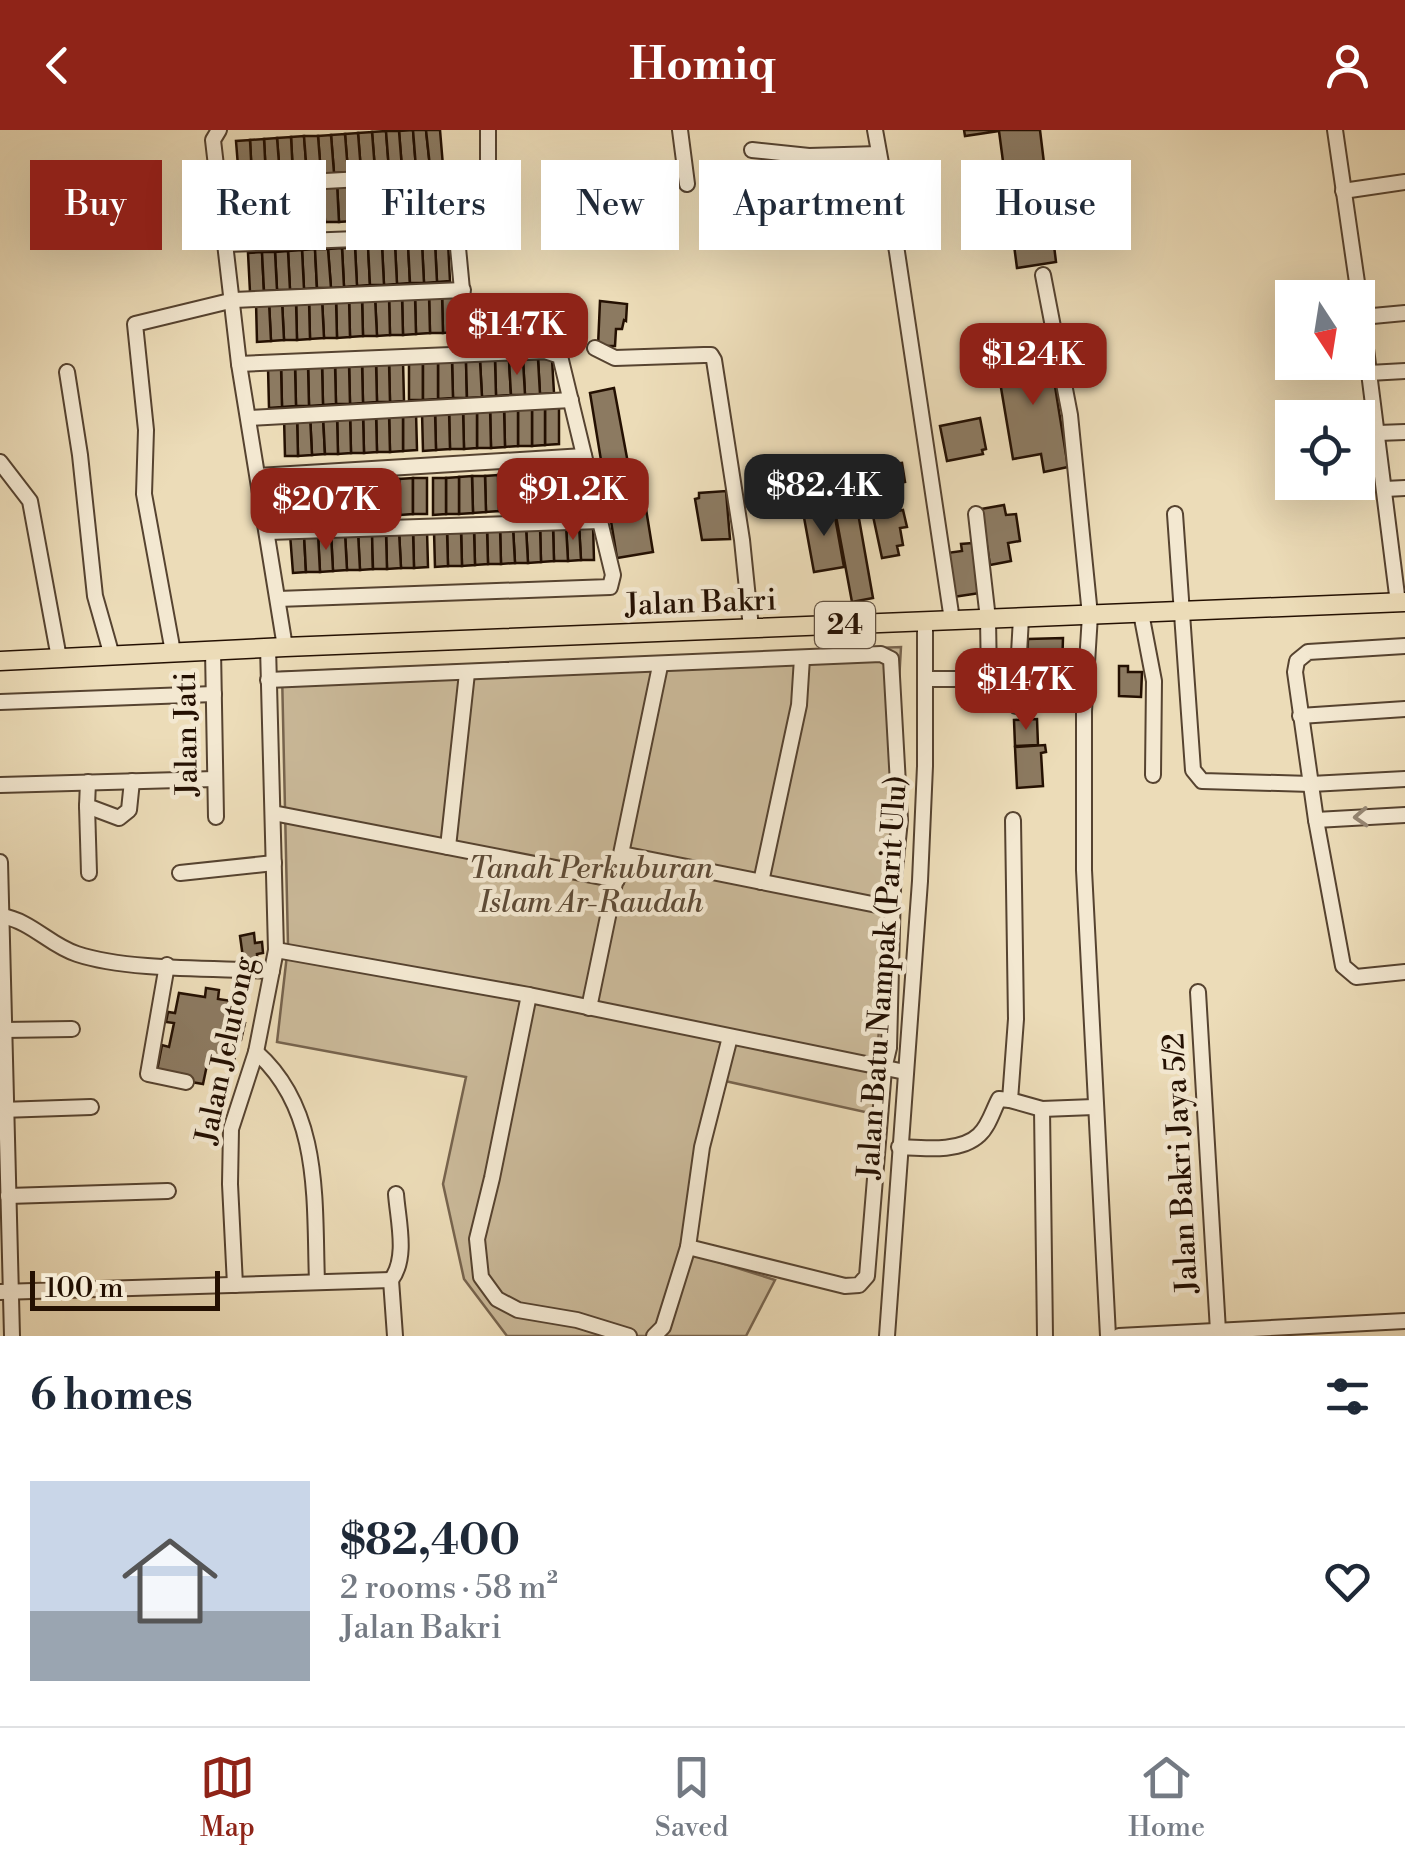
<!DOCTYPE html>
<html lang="en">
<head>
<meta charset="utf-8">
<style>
	:root { --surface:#fff; --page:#f6f6f7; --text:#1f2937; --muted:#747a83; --line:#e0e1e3; --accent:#8f2418 }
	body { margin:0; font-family:"Libre Bodoni",serif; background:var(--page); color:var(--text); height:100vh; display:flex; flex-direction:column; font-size:38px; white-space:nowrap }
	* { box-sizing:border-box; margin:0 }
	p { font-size:32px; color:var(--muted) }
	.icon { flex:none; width:55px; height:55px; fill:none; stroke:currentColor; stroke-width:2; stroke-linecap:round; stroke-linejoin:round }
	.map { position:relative; height:1206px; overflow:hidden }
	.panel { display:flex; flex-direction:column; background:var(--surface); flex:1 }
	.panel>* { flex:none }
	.top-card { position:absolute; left:30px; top:30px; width:1345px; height:90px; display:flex; gap:20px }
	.needle { width:65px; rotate:168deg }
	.fabs { position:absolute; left:1275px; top:150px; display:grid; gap:20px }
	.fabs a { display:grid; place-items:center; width:100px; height:100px; border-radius:0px; background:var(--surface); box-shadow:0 10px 40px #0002; font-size:50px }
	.scale { position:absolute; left:30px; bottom:25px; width:190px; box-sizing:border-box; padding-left:10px; border:5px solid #241002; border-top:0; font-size:28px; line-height:35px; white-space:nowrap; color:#241002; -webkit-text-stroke:8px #f3e8d1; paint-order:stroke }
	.price { position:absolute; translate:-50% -85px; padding:0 22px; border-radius:20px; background:var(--accent); color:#fff; font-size:32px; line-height:65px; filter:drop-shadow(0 2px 5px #0008) }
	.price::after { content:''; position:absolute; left:50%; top:60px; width:30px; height:22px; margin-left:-15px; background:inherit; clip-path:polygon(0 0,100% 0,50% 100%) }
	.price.on { background:#222; color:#fff }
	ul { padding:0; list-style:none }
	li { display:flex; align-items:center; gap:30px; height:250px; padding:0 30px }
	li span { display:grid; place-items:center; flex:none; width:280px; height:200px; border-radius:0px; color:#555 }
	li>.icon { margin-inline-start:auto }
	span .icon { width:120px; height:120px; fill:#fffc; stroke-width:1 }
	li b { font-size:42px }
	h2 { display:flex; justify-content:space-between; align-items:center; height:120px; padding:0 30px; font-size:42px }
	.tag { padding:0 35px; border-radius:0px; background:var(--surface); box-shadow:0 10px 40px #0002; font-size:35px; line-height:90px }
	.tag.on { background:var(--accent); color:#fff }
	header { display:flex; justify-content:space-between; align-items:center; height:130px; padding:0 30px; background:var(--accent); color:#fff; font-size:45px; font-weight:700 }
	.dock { display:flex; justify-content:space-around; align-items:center; height:140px; border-top:2px solid var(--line); background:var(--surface); font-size:28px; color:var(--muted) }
	.dock a { display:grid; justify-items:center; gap:5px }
	.dock .on { color:var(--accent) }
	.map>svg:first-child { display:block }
	.green { fill:#cab999; stroke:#77644e; stroke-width:2.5 }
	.building { fill:#8c7a61; stroke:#241002; stroke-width:2.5 }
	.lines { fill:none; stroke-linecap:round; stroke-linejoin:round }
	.minor-casing { stroke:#564330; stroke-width:18 }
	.major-casing { stroke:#241002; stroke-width:21 }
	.minor { stroke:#f3e8d1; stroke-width:14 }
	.major { stroke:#ecdcb8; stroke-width:18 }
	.oneway { stroke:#968774 }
	.labels { text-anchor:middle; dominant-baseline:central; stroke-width:9; stroke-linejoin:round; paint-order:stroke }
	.shield { fill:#f3e8d1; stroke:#625140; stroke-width:2.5 }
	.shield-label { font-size:28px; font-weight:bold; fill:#241002 }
	.street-label { font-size:30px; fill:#241002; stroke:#f3e8d1 }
	.park-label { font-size:30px; font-style:italic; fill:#5e4b37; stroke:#f3e8d1 }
</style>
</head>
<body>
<header><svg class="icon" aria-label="back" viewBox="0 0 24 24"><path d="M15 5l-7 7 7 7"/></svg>Homiq<svg class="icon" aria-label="person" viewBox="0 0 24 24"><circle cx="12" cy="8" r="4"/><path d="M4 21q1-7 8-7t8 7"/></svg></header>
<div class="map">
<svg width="1405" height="1206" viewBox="0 0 1405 1206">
	<rect width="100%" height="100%" fill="#ecdcb8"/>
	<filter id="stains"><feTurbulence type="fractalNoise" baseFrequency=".002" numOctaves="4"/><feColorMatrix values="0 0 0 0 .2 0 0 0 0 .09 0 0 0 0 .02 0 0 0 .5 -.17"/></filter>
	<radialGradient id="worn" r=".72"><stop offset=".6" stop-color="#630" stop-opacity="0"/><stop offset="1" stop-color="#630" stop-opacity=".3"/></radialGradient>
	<!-- green -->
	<path class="green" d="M901,517L874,984L716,949L680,1120L775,1150L746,1206H507L464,1149L443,1054L466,947L277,912L288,816L282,542Z"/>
	<!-- building -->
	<g class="building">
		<path d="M413,0L416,38L402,39L399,1Z"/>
		<path d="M413,0H426L430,37L416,38Z"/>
		<path d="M426,0H440L443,36L430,37Z"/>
		<path d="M964,0H1040L1056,132L1017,138L999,1L965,6Z"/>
		<path d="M386,1L389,40H375L372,2Z"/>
		<path d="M386,1H399L402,39L389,40Z"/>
		<path d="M372,2L375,40L361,41L358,3Z"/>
		<path d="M358,3L361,41L348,42L345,4Z"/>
		<path d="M345,4L348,42L334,43L331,5Z"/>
		<path d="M331,5L334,43L321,44L318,6Z"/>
		<path d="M304,6L307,45H293L291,7Z"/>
		<path d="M304,6H318L321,44L307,45Z"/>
		<path d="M291,7L293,45L280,46L277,8Z"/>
		<path d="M277,8L280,46L266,47L264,9Z"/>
		<path d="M264,9L266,47L252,48L250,10Z"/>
		<path d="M250,10L252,48L239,49L236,11Z"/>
		<path d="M434,48H448L450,85L436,86Z"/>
		<path d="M434,48L436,86L422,87L420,49Z"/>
		<path d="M420,49L422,87L408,88L406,50Z"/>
		<path d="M392,50H406L408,88H394Z"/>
		<path d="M392,50L394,88L380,89L378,51Z"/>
		<path d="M378,51L380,89L366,90L364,52Z"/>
		<path d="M350,52H364L366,90L352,91Z"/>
		<path d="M350,52L352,91L339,92L337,53Z"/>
		<path d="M337,53L339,92H325L323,54Z"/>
		<path d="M309,54H323L325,92L311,93Z"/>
		<path d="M309,54L311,93L297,94L295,55Z"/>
		<path d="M295,55L297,94L283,95L281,56Z"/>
		<path d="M267,56H281L283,95H269Z"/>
		<path d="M267,56L269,95L255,96L253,57Z"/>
		<path d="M253,57L255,96L243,97L241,58Z"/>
		<path d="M448,112L450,151L437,152L435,113Z"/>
		<path d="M435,113L437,152L424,153L422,114Z"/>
		<path d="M408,114L410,153L397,154L395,115Z"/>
		<path d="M408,114H422L424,153H410Z"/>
		<path d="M395,115L397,154L384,155L382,116Z"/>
		<path d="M368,116L370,155L357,156L355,117Z"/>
		<path d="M368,116H382L384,155H370Z"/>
		<path d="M355,117L357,156L344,157L342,118Z"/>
		<path d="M342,118L344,157L331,158L328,119Z"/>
		<path d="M315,119L317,158L304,159L302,120Z"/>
		<path d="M315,119H328L331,158H317Z"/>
		<path d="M302,120L304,159L290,160L288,121Z"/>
		<path d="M288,121L290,160H277L275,122Z"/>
		<path d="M262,122L264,161L250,162L248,123Z"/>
		<path d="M262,122H275L277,160L264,161Z"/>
		<path d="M442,164H455L456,202L443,203Z"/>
		<path d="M442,164L443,203H430L429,165Z"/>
		<path d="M429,165L430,203L416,204L415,166Z"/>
		<path d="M402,166H415L416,204L403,205Z"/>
		<path d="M402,166L403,205H390L389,167Z"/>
		<path d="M375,167H389L390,205L377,206Z"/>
		<path d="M375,167L377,206H363L362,168Z"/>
		<path d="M349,168H362L363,206L350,207Z"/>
		<path d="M349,168L350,207L337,208L336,169Z"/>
		<path d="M322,169H336L337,208H324Z"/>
		<path d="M322,169L324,208L310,209L309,170Z"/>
		<path d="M309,170L310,209L297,210L296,171Z"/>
		<path d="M282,171H296L297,210H284Z"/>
		<path d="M282,171L284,210L271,211L269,172Z"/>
		<path d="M600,171L627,174L626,191L624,190L622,199H616L615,216H598Z"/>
		<path d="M256,172H269L271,211L257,212Z"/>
		<path d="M1049,219L1068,337L1044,342L1041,324L1013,329L996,228Z"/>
		<path d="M538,229H552L554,263L540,264Z"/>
		<path d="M538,229L540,264L525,265L523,230Z"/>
		<path d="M495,230H509L511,265L496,266Z"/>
		<path d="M495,230L496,266L482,267L480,231Z"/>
		<path d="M509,230H523L525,265H511Z"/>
		<path d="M389,231H403L404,271L390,272Z"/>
		<path d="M389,231L390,272H377L376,232Z"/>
		<path d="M452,231H466L467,268H453Z"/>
		<path d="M452,231L453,268L438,269V232Z"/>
		<path d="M466,231H480L482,267L467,268Z"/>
		<path d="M362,232H376L377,272L363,273Z"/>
		<path d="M362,232L363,273L350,274L349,233Z"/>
		<rect x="409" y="232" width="14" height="38"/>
		<path d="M423,232H438V269L423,270Z"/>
		<path d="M349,233L350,274H336L335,234Z"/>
		<path d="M322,234H335L336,274L323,275Z"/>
		<path d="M322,234L323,275L309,276L308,235Z"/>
		<path d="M308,235L309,276H296L295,236Z"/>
		<path d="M281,236H295L296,276L282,277Z"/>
		<path d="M281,236L282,277L269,278L268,237Z"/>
		<path d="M614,258L630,344L640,342L653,422L617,428L590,263Z"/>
		<path d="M559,273V314L545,315V274Z"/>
		<path d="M545,274V315L532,316V275Z"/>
		<path d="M532,275V316H518V276Z"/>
		<path d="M518,276V316L505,317L504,277Z"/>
		<path d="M490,277H504L505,317L491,318Z"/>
		<path d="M490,277L491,318H477V278Z"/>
		<path d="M477,278V318L464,319L463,279Z"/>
		<path d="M463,279L464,319H450L449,280Z"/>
		<path d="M449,280L450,319L436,320L435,281Z"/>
		<path d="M435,281L436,320L423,321L422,282Z"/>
		<path d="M403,282H416L417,320L403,321Z"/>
		<path d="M403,282V321L390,322L389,283Z"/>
		<path d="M376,283H389L390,322H377Z"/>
		<path d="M376,283L377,322L364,323L363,284Z"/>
		<path d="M350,284H363L364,323H351Z"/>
		<path d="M350,284L351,323L338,324L337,285Z"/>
		<path d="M310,285H323L325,324L312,325Z"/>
		<path d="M310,285L312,325L298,326L297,286Z"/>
		<path d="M323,285H337L338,324H325Z"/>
		<path d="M297,286L298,326H285L284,287Z"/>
		<path d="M980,288L986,319L982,320L983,324L947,331L940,296Z"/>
		<path d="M902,333L905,352L892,354L893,360L885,361L884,355L872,357L869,337Z"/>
		<path d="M587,340L590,374L577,375L574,341Z"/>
		<path d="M574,341L577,375L564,376L562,342Z"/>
		<path d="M562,342L564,376L551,377L549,343Z"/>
		<path d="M536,343H549L551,377L538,378Z"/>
		<path d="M536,343L538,378L525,379L523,344Z"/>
		<path d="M510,344H523L525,379L512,380Z"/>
		<path d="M510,344L512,380L499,381L498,345Z"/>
		<path d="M498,345L499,381L486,382L485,346Z"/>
		<path d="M472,346H485L486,382L473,383Z"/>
		<path d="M472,346L473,383L459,384V347Z"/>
		<path d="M459,347V384H446V348Z"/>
		<path d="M413,348V384L400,385L399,349Z"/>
		<rect x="413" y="348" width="14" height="36"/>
		<path d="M433,348H446V384L433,385Z"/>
		<path d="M399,349L400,385L386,386L385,350Z"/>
		<path d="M371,350L372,386L359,387L358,351Z"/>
		<path d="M371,350H385L386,386H372Z"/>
		<path d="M344,351L345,388H332L330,352Z"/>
		<path d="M344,351H358L359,387L345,388Z"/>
		<path d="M330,352L332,388L318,389L316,353Z"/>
		<path d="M303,353L304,390H291L289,354Z"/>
		<path d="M303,353H316L318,389L304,390Z"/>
		<path d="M726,361L730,409L702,410L695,369L699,368V363Z"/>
		<path d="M855,366L873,468L852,472L833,370Z"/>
		<path d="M1004,375L1006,385L1016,384L1020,411L1008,413L1011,431L990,435L981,379Z"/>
		<path d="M833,376L844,437L814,442L803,382Z"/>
		<path d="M903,380L907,397L900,398L903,415L897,416L899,425L882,428L873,386Z"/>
		<path d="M593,394L594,430H581L579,395Z"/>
		<path d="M566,395H579L581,430L568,431Z"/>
		<path d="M566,395L568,431H554L553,396Z"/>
		<path d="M540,396H553L554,431L541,432Z"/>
		<path d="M540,396L541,432L528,433L526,397Z"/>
		<path d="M526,397L528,433H515L513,398Z"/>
		<path d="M500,398H513L515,433L501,434Z"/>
		<path d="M500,398L501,434H488L487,399Z"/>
		<path d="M487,399L488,434L475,435L474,400Z"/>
		<path d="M427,400L428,437L414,438L413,401Z"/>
		<path d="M461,400H474L475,435L462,436Z"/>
		<path d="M461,400L462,436H448L447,401Z"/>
		<path d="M399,401H413L414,438H401Z"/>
		<path d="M399,401L401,438L387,439L386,402Z"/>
		<path d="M434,401H447L448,436L435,437Z"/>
		<path d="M358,402H372L373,439L360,440Z"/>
		<path d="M358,402L360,440H347L345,403Z"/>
		<path d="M372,402H386L387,439H373Z"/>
		<path d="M331,403H345L347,440L333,441Z"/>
		<path d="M331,403L333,441L320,442L318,404Z"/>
		<path d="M290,404H304L306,442L293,443Z"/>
		<path d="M304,404H318L320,442H306Z"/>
		<path d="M972,413L973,422L976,421L980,463L953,467L947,423L962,421L961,414Z"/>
		<path d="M1063,508L1062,540H1057V566L1018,569L1019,524H1027L1028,509Z"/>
		<path d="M1119,536H1128V542H1142L1141,567L1119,566Z"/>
		<path d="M1037,589L1038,615L1015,616L1014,590Z"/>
		<path d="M1045,615L1046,622L1041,623L1043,656L1017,658L1015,617Z"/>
		<path d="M254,803L255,813L262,812L263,823L257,824L258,833L244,835L240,806Z"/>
		<path d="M206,858L219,860L218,869L245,873L240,892L245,893L241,910H237L234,933L208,930L203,954L156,946L162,915L169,917L174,893L166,892L168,882L175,883L179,863L205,867Z"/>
	</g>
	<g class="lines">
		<!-- minor casing -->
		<g class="minor-casing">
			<g id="minor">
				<path d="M219,0L213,10L239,234L285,517"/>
				<path d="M680,0L687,54"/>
				<path d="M875,0L897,122L952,490"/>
				<path d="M1335,0L1362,187L1398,473"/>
				<path d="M752,20L809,26L879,24"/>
				<path d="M716,45H736L742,67L849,69L867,81L890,82"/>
				<path d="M220,57L451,44L468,223"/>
				<path d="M1343,61L1405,52"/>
				<path d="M227,114L459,105L484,86L488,69V0"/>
				<path d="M1043,145L1070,285L1090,485L1084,581V740L1108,1206"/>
				<path d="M1362,187L1405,183"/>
				<path d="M595,218L615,228L704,225H711L714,230L742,410L751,498"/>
				<path d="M239,234L545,221L560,226L613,445L610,457L278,469"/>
				<path d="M67,242L80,325L95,466L112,526"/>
				<path d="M1369,243L1405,241"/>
				<path d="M249,288L571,270"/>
				<path d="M1378,303L1405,302"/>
				<path d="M0,332L30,371L59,528"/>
				<path d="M258,346L584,326"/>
				<path d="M1385,359L1405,358"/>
				<path d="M1175,384L1193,640L1202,651L1311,654L1405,649"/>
				<path d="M268,402L600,391"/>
				<path d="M1141,483L1154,551L1153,645"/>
				<path d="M1405,516L1308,522L1297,531L1295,542L1316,690L1343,836L1356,847L1405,842"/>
				<path d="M213,520L216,687"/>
				<path d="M173,522L144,364L146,300L135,194L234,170L463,160"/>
				<path d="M925,549H989L988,489L976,384"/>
				<path d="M268,550L881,524L891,529L900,690L893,759L889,918L884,939L867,1146L859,1155L845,1156L688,1117"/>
				<path d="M0,572L214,564"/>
				<path d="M1016,576L1021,488"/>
				<path d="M1300,586L1405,579"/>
				<path d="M88,652L87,676L119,688L129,680L132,651"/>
				<path d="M0,655L215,649"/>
				<path d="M87,676L89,743"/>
				<path d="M273,683L617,750"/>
				<path d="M1013,690L1016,889L1010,970L1042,979L1094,977"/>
				<path d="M1316,690L1405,685"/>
				<path d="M448,717L467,543"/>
				<path d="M622,724L892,778"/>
				<path d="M0,732L12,1206"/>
				<path d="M180,743L274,733"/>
				<path d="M761,752L799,575L802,528"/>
				<path d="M1,786C32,791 49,815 77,824C128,841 217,838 272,841"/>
				<path d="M276,820L529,865L905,942"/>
				<path d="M167,835L148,944L186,952"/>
				<path d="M1198,862L1218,1201"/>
				<path d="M529,865L492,1048L477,1109L481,1147L497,1169L518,1180L577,1190L629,1206"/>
				<path d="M589,878L660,536"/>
				<path d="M4,900L72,899"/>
				<path d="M256,922C322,980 314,1072 317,1152"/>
				<path d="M1042,979L1045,1206"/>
				<path d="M1,980L91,977"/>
				<path d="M899,1017C922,1018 960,1023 979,1005C989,996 993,980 999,969L1010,970"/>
				<path d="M8,1066L168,1061"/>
				<path d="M391,1150C408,1128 398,1091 396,1064"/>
				<path d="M391,1150L395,1206"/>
				<path d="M235,1155L230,1054L231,999L256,922L276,820L268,517"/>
				<path d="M0,1162L391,1150"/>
				<path d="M654,1206L663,1197L688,1117L702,1017L730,907"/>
				<path d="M887,1206L920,751L925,636V491"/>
				<path d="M1119,1206L1405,1191"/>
			</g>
		</g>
		<!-- major casing -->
		<g class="major-casing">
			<path id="major" d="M0,531L285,517L1405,472"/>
		</g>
		<!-- minor -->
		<use href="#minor" class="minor"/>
		<!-- major -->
		<use href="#major" class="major"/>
	</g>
	<!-- one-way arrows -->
	<defs><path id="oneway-chevron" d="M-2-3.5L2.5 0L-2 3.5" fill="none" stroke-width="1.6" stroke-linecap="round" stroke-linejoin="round" transform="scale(2.5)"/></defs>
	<use class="oneway" href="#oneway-chevron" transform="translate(1361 687) rotate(177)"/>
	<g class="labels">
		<!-- shield labels -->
		<rect class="shield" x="815" y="472" width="60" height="46" rx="8"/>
		<g class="shield-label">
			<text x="845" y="495">24</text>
		</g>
		<!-- street labels -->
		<g class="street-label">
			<text transform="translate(701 473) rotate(-2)">Jalan Bakri</text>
			<text transform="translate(187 604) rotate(-91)">Jalan Jati</text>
			<text transform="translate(883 847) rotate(-86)">Jalan Batu Nampak (Parit Ulu)</text>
			<text transform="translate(226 920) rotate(-78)">Jalan Jelutong</text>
			<text transform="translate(1181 1033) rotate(-93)">Jalan Bakri Jaya 5/2</text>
		</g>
		<!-- park labels -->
		<g class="park-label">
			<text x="591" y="739">Tanah Perkuburan<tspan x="591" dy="34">Islam Ar-Raudah</tspan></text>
		</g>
	</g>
	<rect width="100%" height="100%" filter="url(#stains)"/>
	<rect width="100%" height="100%" fill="url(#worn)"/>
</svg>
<div class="fabs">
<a><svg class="needle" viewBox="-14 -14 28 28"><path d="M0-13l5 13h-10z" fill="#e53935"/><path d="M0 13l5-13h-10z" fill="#747a83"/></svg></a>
<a><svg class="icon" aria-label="locate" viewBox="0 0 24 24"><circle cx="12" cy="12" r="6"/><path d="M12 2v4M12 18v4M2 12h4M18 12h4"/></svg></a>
</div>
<div class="scale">100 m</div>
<b class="price" style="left:517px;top:248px">$147K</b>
<b class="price" style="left:1033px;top:278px">$124K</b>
<b class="price on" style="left:824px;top:409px">$82.4K</b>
<b class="price" style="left:573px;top:413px">$91.2K</b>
<b class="price" style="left:326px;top:423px">$207K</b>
<b class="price" style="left:1026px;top:603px">$147K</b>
<div class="top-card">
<a class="tag on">Buy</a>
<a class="tag">Rent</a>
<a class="tag">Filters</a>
<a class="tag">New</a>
<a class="tag">Apartment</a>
<a class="tag">House</a>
</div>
</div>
<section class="panel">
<h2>6 homes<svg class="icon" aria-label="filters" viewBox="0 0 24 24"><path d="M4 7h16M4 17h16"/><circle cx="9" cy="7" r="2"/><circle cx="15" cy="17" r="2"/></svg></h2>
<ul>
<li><span style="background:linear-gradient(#c9d6e8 65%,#9aa5b1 0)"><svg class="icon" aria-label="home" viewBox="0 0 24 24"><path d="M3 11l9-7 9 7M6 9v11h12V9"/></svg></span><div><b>$82,400</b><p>2 rooms · 58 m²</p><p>Jalan Bakri</p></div><svg class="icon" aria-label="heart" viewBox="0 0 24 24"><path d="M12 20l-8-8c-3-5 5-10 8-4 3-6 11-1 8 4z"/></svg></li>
</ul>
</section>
<nav class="dock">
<a class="on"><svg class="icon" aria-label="map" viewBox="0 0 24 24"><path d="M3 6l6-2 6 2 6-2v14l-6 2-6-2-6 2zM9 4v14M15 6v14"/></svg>Map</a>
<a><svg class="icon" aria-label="saved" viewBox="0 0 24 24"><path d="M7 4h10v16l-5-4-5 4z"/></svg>Saved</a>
<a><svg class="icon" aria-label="home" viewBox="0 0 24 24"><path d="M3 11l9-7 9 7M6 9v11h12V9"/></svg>Home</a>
</nav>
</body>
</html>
